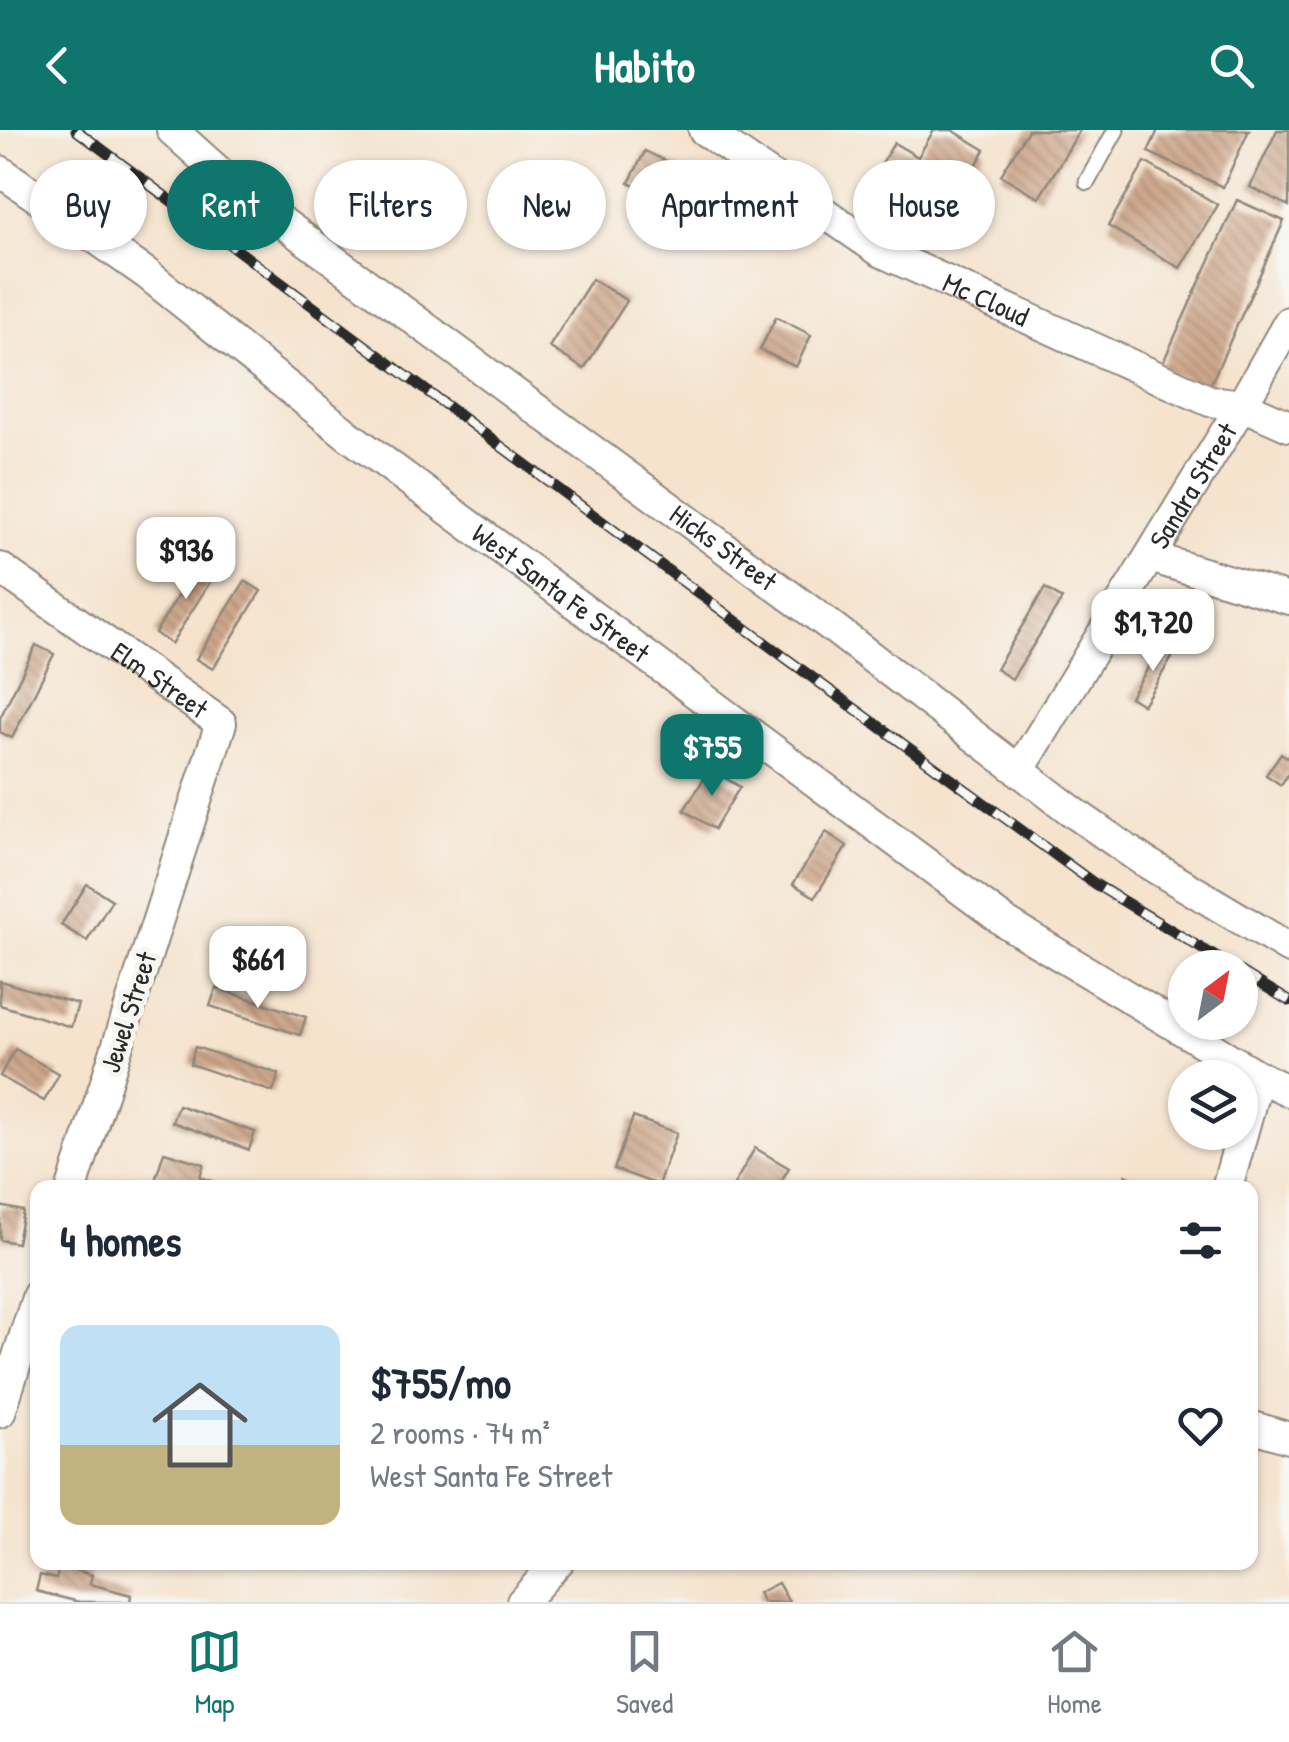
<!DOCTYPE html>
<html lang="en">
<head>
<meta charset="utf-8">
<style>
	:root { --surface:#fff; --page:#f2f2f3; --text:#1f2937; --muted:#747a83; --line:#e0e1e3; --accent:#0f766e }
	body { margin:0; font-family:"Patrick Hand",sans-serif; background:var(--page); color:var(--text); height:100vh; display:flex; flex-direction:column; font-size:38px; white-space:nowrap }
	* { box-sizing:border-box; margin:0 }
	p { font-size:32px; color:var(--muted) }
	.icon { flex:none; width:55px; height:55px; fill:none; stroke:currentColor; stroke-width:2; stroke-linecap:round; stroke-linejoin:round }
	.map { position:relative; flex:1; overflow:hidden }
	.drawer { position:absolute; left:30px; top:1050px; width:1228px; height:390px; display:flex; flex-direction:column; background:var(--surface); border-radius:20px; box-shadow:0 2px 8px #0004 }
	.drawer>* { flex:none }
	.banner { position:absolute; left:30px; top:30px; width:1230px; height:90px; display:flex; gap:20px }
	.needle { width:65px; rotate:32deg }
	.buttons { position:absolute; left:1168px; top:820px; display:grid; gap:20px }
	.buttons a { display:grid; place-items:center; width:90px; height:90px; border-radius:50%; background:var(--surface); box-shadow:0 2px 8px #0004; font-size:50px }
	.price { position:absolute; translate:-50% -85px; padding:0 22px; border-radius:20px; background:#fff; color:#222; font-size:32px; line-height:65px; filter:drop-shadow(0 2px 5px #0008) }
	.price::after { content:''; position:absolute; left:50%; top:60px; width:30px; height:22px; margin-left:-15px; background:inherit; clip-path:polygon(0 0,100% 0,50% 100%) }
	.price.on { background:var(--accent); color:#fff }
	ul { padding:0; list-style:none }
	li { display:flex; align-items:center; gap:30px; height:250px; padding:0 30px }
	li span { display:grid; place-items:center; flex:none; width:280px; height:200px; border-radius:20px; color:#555 }
	li>.icon { margin-inline-start:auto }
	span .icon { width:120px; height:120px; fill:#fffc; stroke-width:1 }
	li b { font-size:42px }
	h2 { display:flex; justify-content:space-between; align-items:center; height:120px; padding:0 30px; font-size:42px }
	.tag { padding:0 35px; border-radius:45px; background:var(--surface); box-shadow:0 2px 8px #0004; font-size:35px; line-height:90px }
	.tag.on { background:var(--accent); color:#fff }
	header { display:flex; justify-content:space-between; align-items:center; height:130px; padding:0 30px; background:var(--accent); color:#fff; font-size:45px; font-weight:700 }
	.tab-bar { display:flex; justify-content:space-around; align-items:center; height:140px; border-top:2px solid var(--line); background:var(--surface); font-size:28px; color:var(--muted) }
	.tab-bar a { display:grid; justify-items:center; gap:5px }
	.tab-bar .on { color:var(--accent) }
	.map>svg:first-child { display:block }
	.building { fill:url(#building-back-hatch) }
	.lines { fill:none; stroke-linecap:round; stroke-linejoin:round }
	.service-casing { stroke:#90877c; stroke-width:19 }
	.minor-casing { stroke:#90877c; stroke-width:34 }
	.service { stroke:#fff; stroke-width:15 }
	.minor { stroke:#fff; stroke-width:30 }
	.rail-casing { stroke:#2b2b2b; stroke-width:11 }
	.rail { stroke:#f6f6f2; stroke-width:8; stroke-dasharray:22; stroke-linecap:butt }
	.labels { text-anchor:middle; dominant-baseline:central; stroke-width:10; stroke-linejoin:round; paint-order:stroke }
	.street-label { font-size:28px; fill:#2b2b2b; stroke:#f6f6f2 }
</style>
</head>
<body>
<header><svg class="icon" aria-label="back" viewBox="0 0 24 24"><path d="M15 5l-7 7 7 7"/></svg>Habito<svg class="icon" aria-label="search" viewBox="0 0 24 24"><circle cx="10" cy="10" r="6"/><path d="M15 15l6 6"/></svg></header>
<div class="map">
<svg width="1289" height="1472" viewBox="0 0 1289 1472">
	<defs>
		<pattern id="building-back-hatch" width="6" height="6" patternUnits="userSpaceOnUse" patternTransform="scale(2.5)"><rect width="6" height="6" fill="#cea78b"/><path d="M-1 5l2 2M0 0l6 6M5-1l2 2" fill="none" stroke="#a78872"/></pattern>
	</defs>
	<rect width="100%" height="100%" fill="#f6f6f2"/>
	<filter id="ink" filterUnits="userSpaceOnUse"><feTurbulence type="fractalNoise" baseFrequency=".01" numOctaves="2"/><feDisplacementMap in="SourceGraphic" scale="20" xChannelSelector="R" yChannelSelector="G"/><feConvolveMatrix kernelMatrix="1 2 1 2 8 2 1 2 1" color-interpolation-filters="sRGB"/></filter>
	<filter id="wash" filterUnits="userSpaceOnUse"><feTurbulence type="fractalNoise" baseFrequency=".0048" numOctaves="4" result="noise"/><feDisplacementMap in="SourceGraphic" scale="40" xChannelSelector="R" yChannelSelector="G"/><feGaussianBlur stdDeviation="2.25" result="paint"/><feColorMatrix in="noise" values="0 0 0 0 0 0 0 0 0 0 0 0 0 0 0 0 0 1.4 0 .05"/><feComposite in="paint" operator="in"/></filter>
	<g filter="url(#wash)">
		<rect width="100%" height="100%" fill="#f5e3ce"/>
		<g id="blocks">
			<!-- building -->
			<g class="building">
				<path d="M934,0H952L985,20L937,102L866,60L894,13L918,27Z"/>
				<path d="M1028,0H1080L1039,68L1001,45Z"/>
				<path d="M1158,0H1249L1223,57L1148,22Z"/>
				<path d="M1277,0H1289V76L1250,57Z"/>
				<path d="M645,21L680,38L664,70L629,53Z"/>
				<path d="M1145,32L1218,75L1180,138L1108,96Z"/>
				<path d="M1237,70L1284,91L1208,260L1160,239Z"/>
				<path d="M592,149L627,171L584,239L549,217Z"/>
				<path d="M776,187L811,205L796,237L760,220Z"/>
				<path d="M200,430L217,441L171,514L155,503Z"/>
				<path d="M245,451L261,461L213,539L196,529Z"/>
				<path d="M1045,458L1062,469L1012,549L996,539Z"/>
				<path d="M1163,514L1176,521L1143,575L1130,567Z"/>
				<path d="M36,515L54,524L12,608L0,602V588Z"/>
				<path d="M1281,623L1289,629V642L1281,655L1266,645Z"/>
				<path d="M710,639L740,657L714,699L684,680Z"/>
				<path d="M826,702L847,716L815,767L793,754Z"/>
				<path d="M87,754L112,770L87,811L61,795Z"/>
				<path d="M0,851L78,874L71,897L0,875Z"/>
				<path d="M216,858L306,887L300,905L210,876Z"/>
				<path d="M195,917L279,944L273,962L190,934Z"/>
				<path d="M15,919L59,944L44,971L0,946Z"/>
				<path d="M178,975L255,1002L249,1020L172,992Z"/>
				<path d="M633,987L677,1003L658,1055L614,1039Z"/>
				<path d="M755,1018L789,1038L777,1058H732Z"/>
				<path d="M164,1022L204,1034L200,1047L233,1058H167L154,1054Z"/>
				<path d="M1126,1045L1152,1058H1121Z"/>
				<path d="M0,1076L23,1081L17,1113L0,1110Z"/>
				<path d="M60,1436L92,1445L90,1454L131,1465L130,1472H79L36,1461L40,1445L56,1449Z"/>
				<path d="M778,1453L789,1472H763L758,1463Z"/>
			</g>
		</g>
	</g>
	<g filter="url(#ink)">
		<use href="#blocks" fill-opacity="0" stroke="#90877c" stroke-width="2.5"/>
		<g class="lines">
			<!-- service casing -->
			<g class="service-casing">
				<path id="service" d="M1087,52L1116,0"/>
			</g>
			<!-- minor casing -->
			<g class="minor-casing">
				<g id="minor">
					<path id="s1" d="M172,0L241,62L832,497L1073,682L1142,730L1289,818"/>
					<path id="s2" d="M704,0L880,121L1210,271L1242,275L1289,296"/>
					<path id="s3" d="M0,41L147,144L348,305L1005,792L1258,946L1289,961"/>
					<path d="M1150,427L1289,469"/>
					<path id="s4" d="M0,438L221,593L72,1058"/>
					<path id="s5" d="M1020,639L1242,275L1289,192"/>
					<path d="M1227,1058L1258,946"/>
					<path d="M0,1282L38,1165"/>
					<path d="M1250,1296L1289,1308"/>
					<path d="M522,1472L558,1432"/>
				</g>
			</g>
			<!-- service -->
			<use href="#service" class="service"/>
			<!-- minor -->
			<use href="#minor" class="minor"/>
			<!-- rail casing -->
			<g class="rail-casing">
				<g id="rail">
					<path d="M76,0L787,529L1095,754L1234,838"/>
					<path d="M1240,841L1289,871"/>
				</g>
			</g>
			<!-- rail -->
			<use href="#rail" class="rail"/>
		</g>
	</g>
	<g class="labels">
		<!-- street labels -->
		<g class="street-label">
			<text stroke="none"><textPath href="#s2" startOffset="330">Mc Cloud</textPath></text>
			<text stroke="none"><textPath href="#s5" startOffset="332">Sandra Street</textPath></text>
			<text stroke="none"><textPath href="#s1" startOffset="692">Hicks Street</textPath></text>
			<text stroke="none"><textPath href="#s3" startOffset="702">West Santa Fe Street</textPath></text>
			<text stroke="none"><textPath href="#s4" startOffset="195">Elm Street</textPath></text>
			<text transform="translate(128 882) rotate(-72)">Jewel Street</text>
		</g>
	</g>
</svg>
<div class="buttons">
<a><svg class="needle" viewBox="-14 -14 28 28"><path d="M0-13l5 13h-10z" fill="#e53935"/><path d="M0 13l5-13h-10z" fill="#747a83"/></svg></a>
<a><svg class="icon" aria-label="layers" viewBox="0 0 24 24"><path d="M12 4l9 5-9 5-9-5zM3 14l9 5 9-5"/></svg></a>
</div>
<b class="price" style="left:186px;top:472px">$936</b>
<b class="price" style="left:1153px;top:544px">$1,720</b>
<b class="price on" style="left:712px;top:669px">$755</b>
<b class="price" style="left:258px;top:881px">$661</b>
<div class="banner">
<a class="tag">Buy</a>
<a class="tag on">Rent</a>
<a class="tag">Filters</a>
<a class="tag">New</a>
<a class="tag">Apartment</a>
<a class="tag">House</a>
</div>
<section class="drawer">
<h2>4 homes<svg class="icon" aria-label="filters" viewBox="0 0 24 24"><path d="M4 7h16M4 17h16"/><circle cx="9" cy="7" r="2"/><circle cx="15" cy="17" r="2"/></svg></h2>
<ul>
<li><span style="background:linear-gradient(#bfe0f5 60%,#c2b280 0)"><svg class="icon" aria-label="home" viewBox="0 0 24 24"><path d="M3 11l9-7 9 7M6 9v11h12V9"/></svg></span><div><b>$755/mo</b><p>2 rooms · 74 m²</p><p>West Santa Fe Street</p></div><svg class="icon" aria-label="heart" viewBox="0 0 24 24"><path d="M12 20l-8-8c-3-5 5-10 8-4 3-6 11-1 8 4z"/></svg></li>
</ul>
</section>
</div>
<nav class="tab-bar">
<a class="on"><svg class="icon" aria-label="map" viewBox="0 0 24 24"><path d="M3 6l6-2 6 2 6-2v14l-6 2-6-2-6 2zM9 4v14M15 6v14"/></svg>Map</a>
<a><svg class="icon" aria-label="saved" viewBox="0 0 24 24"><path d="M7 4h10v16l-5-4-5 4z"/></svg>Saved</a>
<a><svg class="icon" aria-label="home" viewBox="0 0 24 24"><path d="M3 11l9-7 9 7M6 9v11h12V9"/></svg>Home</a>
</nav>
</body>
</html>
